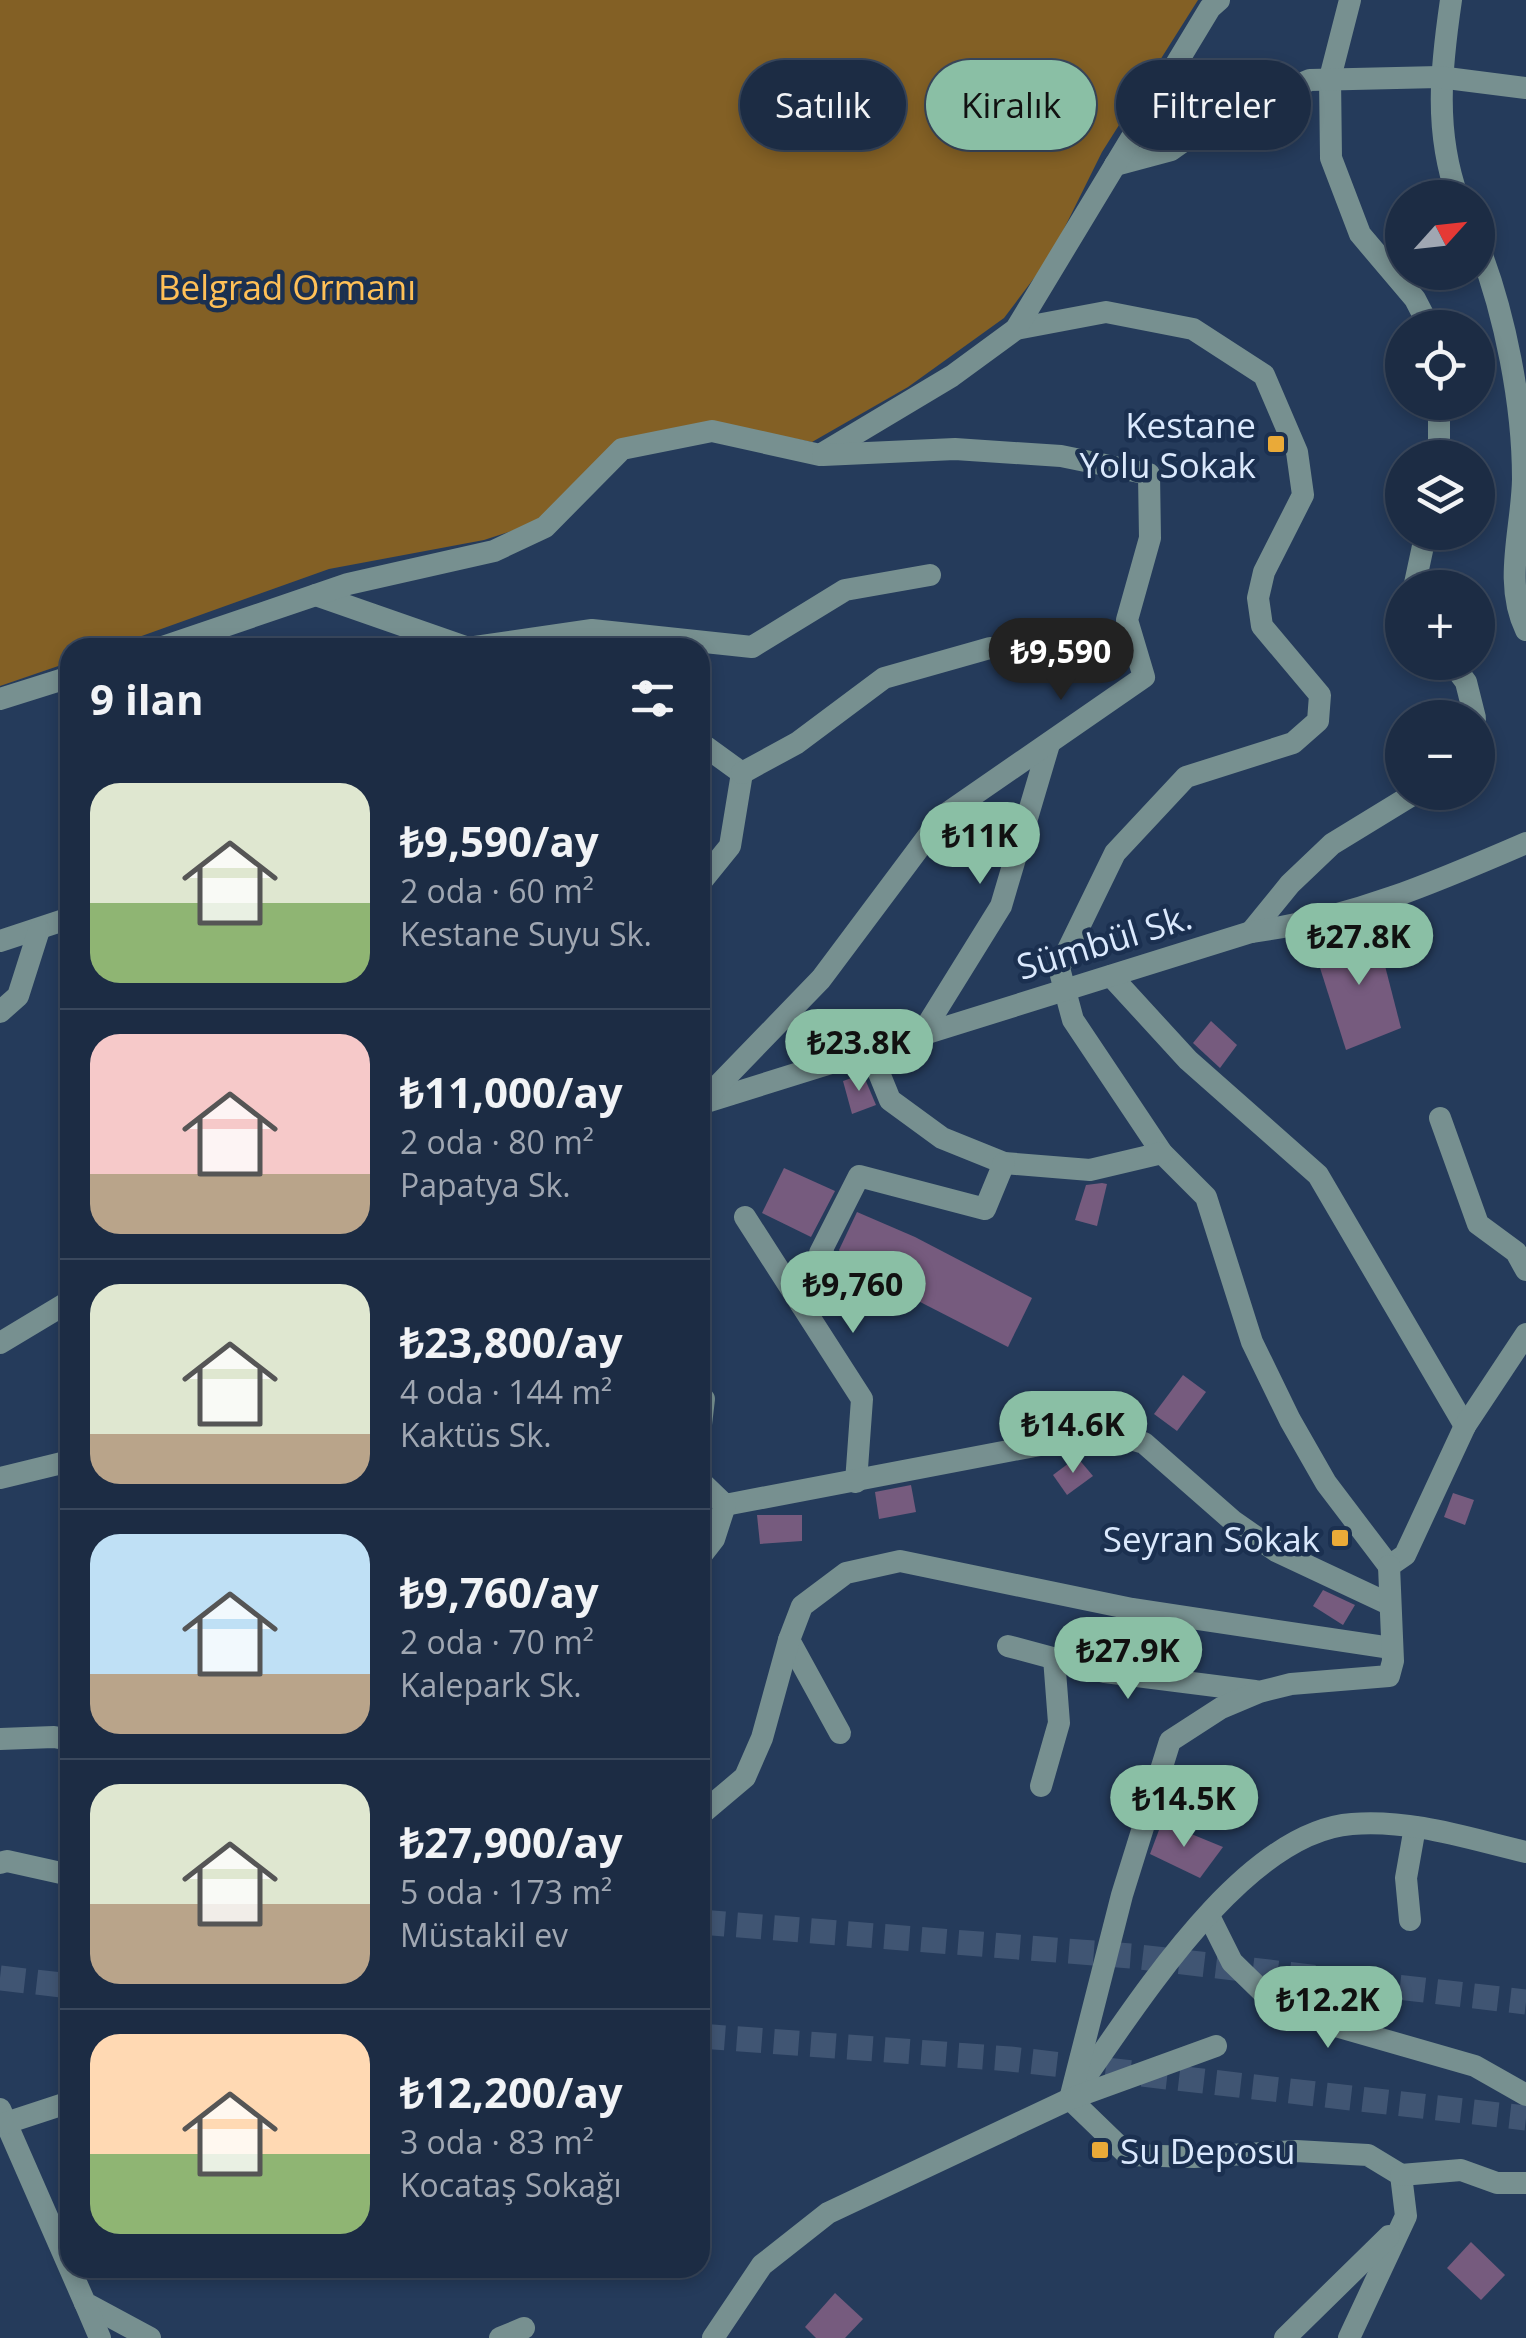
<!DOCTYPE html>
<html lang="tr">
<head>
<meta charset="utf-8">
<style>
	:root { --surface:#1c2c44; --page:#29384f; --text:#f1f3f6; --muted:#a0a7b2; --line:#3a485d; --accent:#8abfa5 }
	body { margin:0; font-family:"Open Sans",sans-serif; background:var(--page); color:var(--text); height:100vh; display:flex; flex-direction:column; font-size:38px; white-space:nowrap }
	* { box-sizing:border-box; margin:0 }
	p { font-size:32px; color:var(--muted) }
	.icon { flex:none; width:55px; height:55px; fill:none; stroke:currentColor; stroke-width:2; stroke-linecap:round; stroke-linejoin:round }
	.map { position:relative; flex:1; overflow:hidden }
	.panel { position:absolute; left:60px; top:638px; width:650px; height:1640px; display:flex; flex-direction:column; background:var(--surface); border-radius:30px; box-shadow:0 5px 15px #0003,0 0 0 2px var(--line) }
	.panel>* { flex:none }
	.guide { position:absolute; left:740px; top:60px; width:635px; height:90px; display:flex; gap:20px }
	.needle { width:65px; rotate:63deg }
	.controls { position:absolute; left:1385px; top:180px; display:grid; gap:20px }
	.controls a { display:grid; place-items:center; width:110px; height:110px; border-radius:50%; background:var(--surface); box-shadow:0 5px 15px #0003,0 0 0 2px var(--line); font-size:50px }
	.price { position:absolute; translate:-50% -85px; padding:0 22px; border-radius:35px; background:var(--accent); color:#111; font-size:32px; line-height:65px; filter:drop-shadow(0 2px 5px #0008) }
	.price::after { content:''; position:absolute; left:50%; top:60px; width:30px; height:22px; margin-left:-15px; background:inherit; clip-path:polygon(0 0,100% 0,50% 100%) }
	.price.active { background:#222; color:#fff }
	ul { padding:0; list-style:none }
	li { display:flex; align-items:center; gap:30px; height:250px; padding:0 30px }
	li+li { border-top:2px solid var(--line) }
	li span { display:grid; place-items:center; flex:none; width:280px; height:200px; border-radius:30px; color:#555 }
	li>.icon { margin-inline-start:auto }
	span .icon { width:120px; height:120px; fill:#fffc; stroke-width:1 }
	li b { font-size:42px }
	h2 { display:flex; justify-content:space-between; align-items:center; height:120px; padding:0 30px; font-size:42px }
	.tag { padding:0 35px; border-radius:45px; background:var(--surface); box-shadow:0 5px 15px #0003,0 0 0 2px var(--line); font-size:35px; line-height:90px }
	.tag.active { background:var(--accent); color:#111 }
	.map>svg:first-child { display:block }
	.forest { fill:#836025 }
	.building { fill:#765b7e }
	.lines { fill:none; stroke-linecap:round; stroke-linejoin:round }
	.major-tunnel { stroke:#405573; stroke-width:25; stroke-dasharray:25 12; stroke-linecap:butt }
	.minor { stroke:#779090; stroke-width:22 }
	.poi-dot { fill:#eaaa38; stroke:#1b3050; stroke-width:4 }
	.labels { text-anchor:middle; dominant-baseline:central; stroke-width:9; stroke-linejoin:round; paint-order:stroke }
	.park-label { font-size:35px; fill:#ffc057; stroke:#1b3050 }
	.poi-label { font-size:35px; fill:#dbe9fd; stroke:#1b3050; text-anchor:end }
	.street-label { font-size:35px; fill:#dbe9fd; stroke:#1b3050 }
</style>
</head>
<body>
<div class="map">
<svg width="1526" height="2338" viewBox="0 0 1526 2338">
	<rect width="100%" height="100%" fill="#253b5b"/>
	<!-- forest -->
	<path class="forest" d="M0,0H1198L1102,152L1050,257L1004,318L908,387L812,442L714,423L615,443L536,523L484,540L329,569L111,647L70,648V662L0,686Z"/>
	<!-- building -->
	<g class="building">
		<path d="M1375,927L1401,1028L1346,1050L1315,952Z"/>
		<path d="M1211,1021L1237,1045L1220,1068L1193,1043Z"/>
		<path d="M863,1074L876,1105L852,1114L843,1081Z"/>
		<path d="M784,1168L835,1191L811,1237L762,1213Z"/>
		<path d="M1102,1183L1107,1184L1097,1226L1075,1220L1086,1185Z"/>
		<path d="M857,1212L915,1237L1032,1298L1008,1347L846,1264L839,1250Z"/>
		<path d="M1183,1375L1206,1392L1177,1431L1154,1414Z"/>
		<path d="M1077,1457L1093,1476L1067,1495L1053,1475Z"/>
		<path d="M911,1485L916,1512L879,1519L875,1492Z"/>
		<path d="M1453,1493L1474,1500L1465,1525L1444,1517Z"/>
		<path d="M757,1515H802V1541L760,1544Z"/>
		<path d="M1323,1590L1355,1605L1343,1625L1313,1606Z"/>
		<path d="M1162,1822L1223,1847L1200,1878L1150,1854Z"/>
		<path d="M1471,2242L1505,2275L1481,2300L1447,2268Z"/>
		<path d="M835,2293L863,2319L845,2338H816L805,2327Z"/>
	</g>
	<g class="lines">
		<!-- major-tunnel -->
		<g class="major-tunnel">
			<path d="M700,1922L1131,1956L1526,2002"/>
			<path d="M0,1978L70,1986"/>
			<path d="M700,2036L1010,2059L1526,2118"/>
		</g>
		<!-- minor -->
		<g class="minor">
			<path d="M1350,0L1330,78L1331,158L1360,234L1415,299L1430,328"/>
			<path d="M1451,0C1441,68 1434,131 1458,198"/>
			<path d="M1115,165L1171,150L1212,121L1310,80L1439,77L1526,88"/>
			<path d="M1478,245C1505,313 1523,405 1523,479C1522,530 1503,582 1526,630"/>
			<path d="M1016,329L1106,312L1193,329L1264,375L1297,452L1303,495L1264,572L1258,598L1262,626L1320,695L1318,721L1293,743L1186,777L1115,853L1059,968L1073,1020L1162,1153L1206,1197L1252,1342L1290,1420L1326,1483L1389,1566"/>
			<path d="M1439,402V458"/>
			<path d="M1414,588L1426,532"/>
			<path d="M316,595L468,648"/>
			<path d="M160,648L348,584L494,551L545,527L622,449L712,431L820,455L952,376L1016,329L1210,8L1219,0"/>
			<path d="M468,648L592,630L752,647L845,590L930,575"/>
			<path d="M1451,662L1466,682L1475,718"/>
			<path d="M0,699L70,677"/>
			<path d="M700,747H706L742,773L730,846L700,883"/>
			<path d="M742,773L797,743L884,678L990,648"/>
			<path d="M1251,932L1290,884L1332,844L1417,792"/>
			<path d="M0,941L70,918"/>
			<path d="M1111,976L1188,1060L1318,1175L1465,1426"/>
			<path d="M0,1012L18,996L39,930"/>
			<path d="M921,1035L1001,906L1049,744"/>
			<path d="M870,1051L890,1100L942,1138L1004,1163L1090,1170L1162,1153"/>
			<path d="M703,1103L1251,932C1350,919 1436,882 1526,843"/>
			<path d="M700,1104L821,979L943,816L1144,677L1127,620L1150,538L1149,474L1061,456L955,449L823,455"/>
			<path d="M1440,1118L1478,1224L1516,1252L1526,1270"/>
			<path d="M745,1217L862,1399L856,1482"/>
			<path d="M801,1304L831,1263L820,1253L859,1176L985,1209L1004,1163"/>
			<path d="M0,1343L70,1301"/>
			<path d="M700,1394L704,1399L700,1433"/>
			<path d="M0,1478L70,1461"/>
			<path d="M700,1481L725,1505L1066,1440L1120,1436L1144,1443L1233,1521L1276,1551L1389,1604"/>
			<path d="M700,1557L714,1539L725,1505"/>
			<path d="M1389,1566L1405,1555L1465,1426L1526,1334"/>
			<path d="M789,1640L840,1733"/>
			<path d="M1008,1646L1105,1672L1255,1691"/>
			<path d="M0,1739L54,1737L70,1740"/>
			<path d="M1041,1786L1059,1723L1054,1658"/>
			<path d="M700,1815L745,1777L762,1738L789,1640L802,1606L846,1573L900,1561L1132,1609L1391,1648"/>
			<path d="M0,1863L7,1861L70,1875"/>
			<path d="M1209,1916L1232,1962L1269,1998L1339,2027L1475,2066L1526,2095"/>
			<path d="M1410,1920L1406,1878L1415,1827"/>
			<path d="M1078,2088C1137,2005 1243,1832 1352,1824C1411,1819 1470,1839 1526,1852"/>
			<path d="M1070,2099L1122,1895L1170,1741L1221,1708L1259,1692L1291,1684L1389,1676L1393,1661L1389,1566"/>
			<path d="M1070,2099L1128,2155L1194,2157L1296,2151L1368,2155L1401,2175L1406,2216L1349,2338"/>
			<path d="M0,2109L85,2303L150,2338"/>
			<path d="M6,2123L70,2102"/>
			<path d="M1401,2175L1461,2170L1497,2183H1526"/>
			<path d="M85,2303L100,2338"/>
			<path d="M500,2338L524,2328"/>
			<path d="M713,2338L762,2265L828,2213L1070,2099L1216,2046"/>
			<path d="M1285,2338L1389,2236"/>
		</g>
	</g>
	<!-- markers -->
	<g class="poi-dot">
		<rect x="1266" y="434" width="20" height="20" rx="5"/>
		<rect x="1330" y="1528" width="20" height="20" rx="5"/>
		<rect x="1090" y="2140" width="20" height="20" rx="5"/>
	</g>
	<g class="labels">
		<!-- park labels -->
		<g class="park-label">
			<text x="287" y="286">Belgrad Ormanı</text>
		</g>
		<!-- poi labels -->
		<g class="poi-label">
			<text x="1256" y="424">Kestane<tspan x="1256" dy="40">Yolu Sokak</tspan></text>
			<text x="1320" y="1538">Seyran Sokak</text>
			<text x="1120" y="2150" text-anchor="start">Su Deposu</text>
		</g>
		<!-- street labels -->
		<g class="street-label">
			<text transform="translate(1104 941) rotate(-17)">Sümbül Sk.</text>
		</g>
	</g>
</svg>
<div class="controls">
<a><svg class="needle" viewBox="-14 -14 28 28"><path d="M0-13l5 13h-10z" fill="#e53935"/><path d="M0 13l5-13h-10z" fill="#a0a7b2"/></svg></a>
<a><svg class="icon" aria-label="locate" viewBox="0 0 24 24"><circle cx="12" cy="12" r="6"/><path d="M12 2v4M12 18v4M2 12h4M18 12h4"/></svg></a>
<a><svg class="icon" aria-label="layers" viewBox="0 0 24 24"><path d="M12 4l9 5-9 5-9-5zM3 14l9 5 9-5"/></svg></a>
<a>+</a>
<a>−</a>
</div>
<b class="price active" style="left:1061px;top:703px">₺9,590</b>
<b class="price" style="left:980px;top:887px">₺11K</b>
<b class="price" style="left:1359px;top:988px">₺27.8K</b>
<b class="price" style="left:859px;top:1094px">₺23.8K</b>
<b class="price" style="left:853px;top:1336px">₺9,760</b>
<b class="price" style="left:1073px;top:1476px">₺14.6K</b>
<b class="price" style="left:1128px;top:1702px">₺27.9K</b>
<b class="price" style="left:1184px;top:1850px">₺14.5K</b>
<b class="price" style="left:1328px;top:2051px">₺12.2K</b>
<div class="guide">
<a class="tag">Satılık</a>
<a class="tag active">Kiralık</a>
<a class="tag">Filtreler</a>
</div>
<section class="panel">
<h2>9 ilan<svg class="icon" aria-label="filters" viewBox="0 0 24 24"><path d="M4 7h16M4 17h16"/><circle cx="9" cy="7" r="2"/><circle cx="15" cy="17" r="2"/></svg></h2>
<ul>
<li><span style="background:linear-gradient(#dfe7d0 60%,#8fb573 0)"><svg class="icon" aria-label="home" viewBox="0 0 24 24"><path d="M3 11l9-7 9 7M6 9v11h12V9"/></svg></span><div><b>₺9,590/ay</b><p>2 oda · 60 m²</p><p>Kestane Suyu Sk.</p></div></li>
<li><span style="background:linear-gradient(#f6c9c9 70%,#b9a48a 0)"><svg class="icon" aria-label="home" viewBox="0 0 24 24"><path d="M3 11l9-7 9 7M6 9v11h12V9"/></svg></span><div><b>₺11,000/ay</b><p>2 oda · 80 m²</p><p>Papatya Sk.</p></div></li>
<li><span style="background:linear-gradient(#dfe7d0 75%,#b9a48a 0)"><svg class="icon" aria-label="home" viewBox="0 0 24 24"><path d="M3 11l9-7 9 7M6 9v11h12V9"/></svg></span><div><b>₺23,800/ay</b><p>4 oda · 144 m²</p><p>Kaktüs Sk.</p></div></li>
<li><span style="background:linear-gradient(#bfe0f5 70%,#b9a48a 0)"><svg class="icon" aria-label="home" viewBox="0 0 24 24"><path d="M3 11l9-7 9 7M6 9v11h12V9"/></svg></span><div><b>₺9,760/ay</b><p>2 oda · 70 m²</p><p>Kalepark Sk.</p></div></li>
<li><span style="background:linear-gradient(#dfe7d0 60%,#b9a48a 0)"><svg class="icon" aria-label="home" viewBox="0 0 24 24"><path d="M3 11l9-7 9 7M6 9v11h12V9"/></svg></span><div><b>₺27,900/ay</b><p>5 oda · 173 m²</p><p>Müstakil ev</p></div></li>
<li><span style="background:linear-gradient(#ffd9b3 60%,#8fb573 0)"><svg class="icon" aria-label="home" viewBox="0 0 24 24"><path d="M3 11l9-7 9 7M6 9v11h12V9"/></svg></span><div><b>₺12,200/ay</b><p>3 oda · 83 m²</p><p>Kocataş Sokağı</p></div></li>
</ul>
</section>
</div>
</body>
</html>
